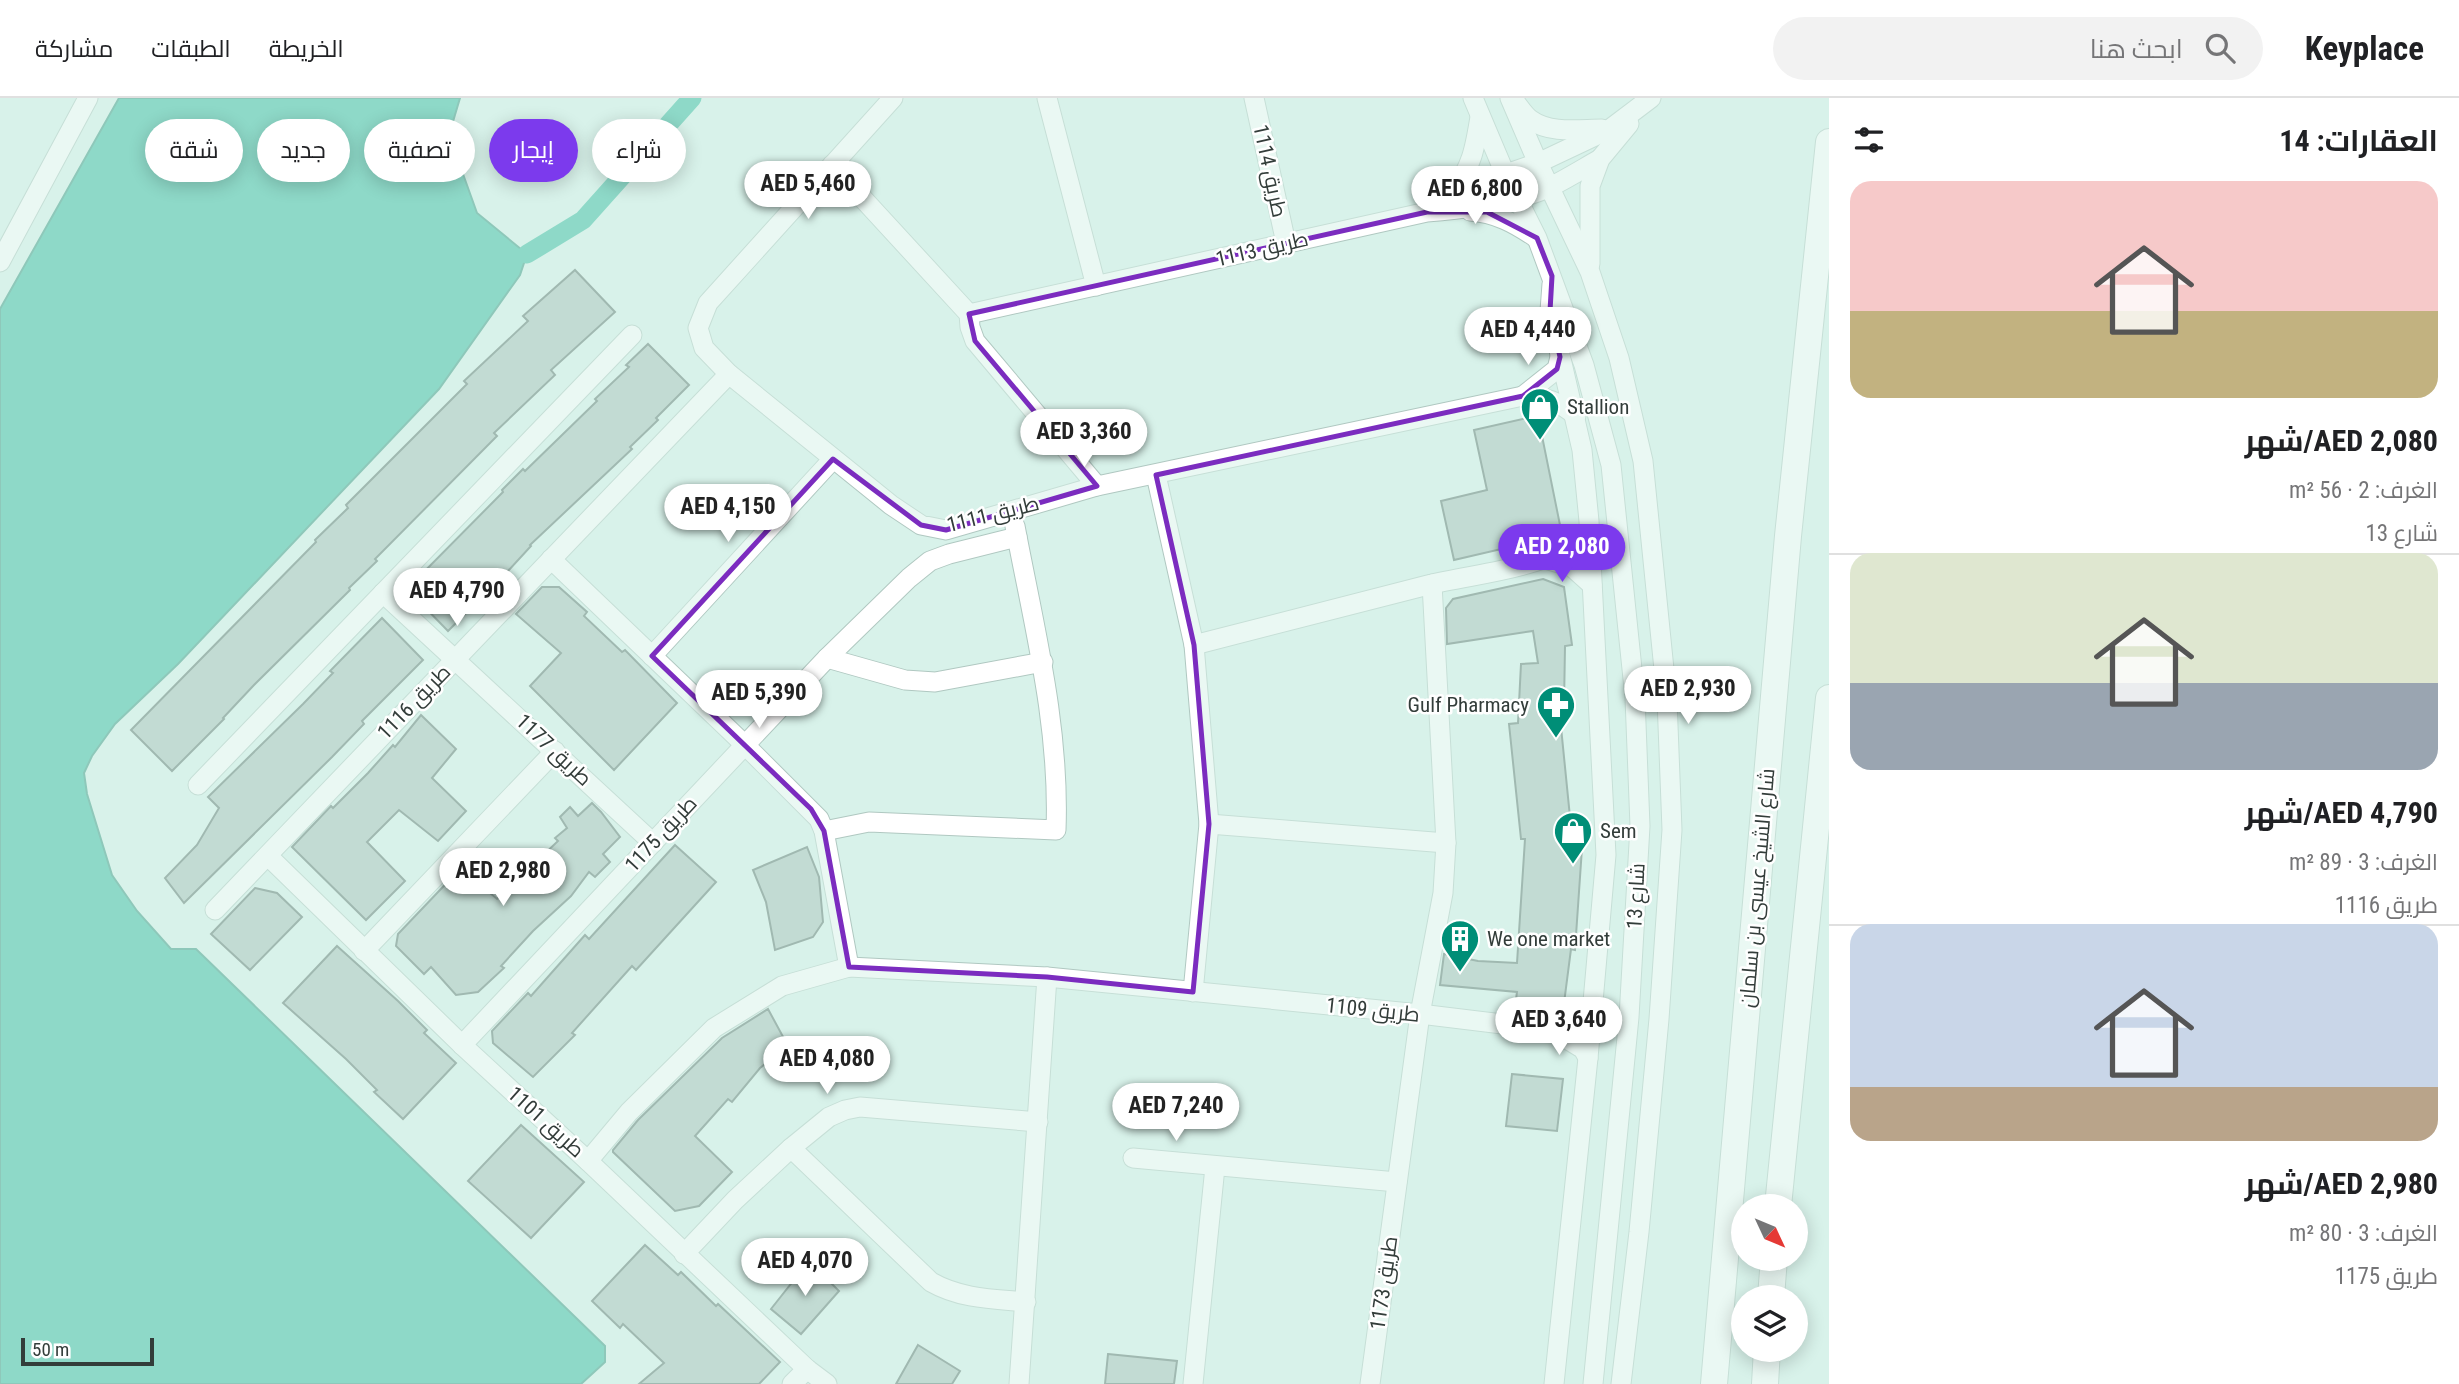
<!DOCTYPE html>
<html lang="ar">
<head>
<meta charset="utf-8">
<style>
	:root { --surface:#fff; --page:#f2f2f2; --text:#202124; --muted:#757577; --line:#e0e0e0; --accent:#7c3aed }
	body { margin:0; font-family:"Roboto Condensed",Cairo,sans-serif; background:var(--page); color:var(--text); direction:rtl; height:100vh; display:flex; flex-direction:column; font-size:26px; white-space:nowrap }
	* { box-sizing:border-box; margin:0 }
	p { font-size:23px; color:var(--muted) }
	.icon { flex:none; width:38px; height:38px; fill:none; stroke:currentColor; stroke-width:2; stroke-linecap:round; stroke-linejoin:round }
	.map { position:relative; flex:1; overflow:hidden; direction:ltr }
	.side { display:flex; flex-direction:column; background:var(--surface); width:630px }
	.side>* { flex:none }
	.guide { position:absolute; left:21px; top:21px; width:665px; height:63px; direction:rtl; display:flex; gap:14px }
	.needle { width:46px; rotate:134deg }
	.controls { position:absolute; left:1731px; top:1096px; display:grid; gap:14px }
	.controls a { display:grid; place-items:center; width:77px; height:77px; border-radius:50%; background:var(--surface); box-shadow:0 4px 18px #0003; font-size:35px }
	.scale { position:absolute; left:21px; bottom:18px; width:133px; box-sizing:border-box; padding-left:7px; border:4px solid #333d3a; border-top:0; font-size:19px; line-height:24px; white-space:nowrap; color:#333d3a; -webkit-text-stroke:5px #fff; paint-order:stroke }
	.price { position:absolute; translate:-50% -60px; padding:0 16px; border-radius:24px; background:#fff; color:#222; font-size:23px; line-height:46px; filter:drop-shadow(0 2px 4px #0008) }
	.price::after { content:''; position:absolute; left:50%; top:42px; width:21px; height:16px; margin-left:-10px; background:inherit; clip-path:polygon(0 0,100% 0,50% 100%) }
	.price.current { background:var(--accent); color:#fff }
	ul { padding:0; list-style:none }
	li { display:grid; align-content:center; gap:14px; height:371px; padding:0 21px }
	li+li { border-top:2px solid var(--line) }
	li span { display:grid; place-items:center; height:217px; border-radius:21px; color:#555 }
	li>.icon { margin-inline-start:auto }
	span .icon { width:126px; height:126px; fill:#fffc; stroke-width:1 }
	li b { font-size:30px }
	h2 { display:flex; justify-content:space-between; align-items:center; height:84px; padding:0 21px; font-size:30px }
	.pill { padding:0 24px; border-radius:32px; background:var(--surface); box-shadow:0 4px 18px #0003; font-size:24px; line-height:63px }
	.pill.current { background:var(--accent); color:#fff }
	header { display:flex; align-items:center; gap:42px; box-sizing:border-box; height:98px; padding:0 35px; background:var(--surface); border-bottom:2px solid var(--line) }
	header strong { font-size:33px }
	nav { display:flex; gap:38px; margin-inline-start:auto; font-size:24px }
	.search { width:490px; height:63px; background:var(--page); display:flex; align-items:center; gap:18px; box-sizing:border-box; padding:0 24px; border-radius:38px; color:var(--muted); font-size:26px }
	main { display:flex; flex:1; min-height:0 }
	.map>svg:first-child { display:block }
	.water { fill:#34bba0; stroke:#349581; stroke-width:2 }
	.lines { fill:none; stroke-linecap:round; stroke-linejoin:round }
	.canal { stroke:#34bba0; stroke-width:19 }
	.building { fill:#a7bfb8; stroke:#5c736d; stroke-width:2 }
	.minor-casing { stroke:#b0c8c1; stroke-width:21 }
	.highway-casing { stroke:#b0c8c1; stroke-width:28 }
	.minor { stroke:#fff; stroke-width:19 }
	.highway { stroke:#fff; stroke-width:26 }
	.marked { fill:none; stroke:#7b2cbf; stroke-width:5; stroke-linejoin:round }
	.labels { text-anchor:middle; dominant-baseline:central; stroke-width:5; stroke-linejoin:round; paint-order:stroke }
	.street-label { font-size:21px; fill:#333d3a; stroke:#fff }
	.poi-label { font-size:21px; fill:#333d3a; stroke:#fff; text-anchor:start }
</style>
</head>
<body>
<header>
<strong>Keyplace</strong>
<div class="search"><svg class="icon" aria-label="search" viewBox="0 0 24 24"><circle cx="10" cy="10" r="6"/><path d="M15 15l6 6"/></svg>ابحث هنا</div>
<nav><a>الخريطة</a><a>الطبقات</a><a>مشاركة</a></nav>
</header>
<main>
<section class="side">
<h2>العقارات: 14<svg class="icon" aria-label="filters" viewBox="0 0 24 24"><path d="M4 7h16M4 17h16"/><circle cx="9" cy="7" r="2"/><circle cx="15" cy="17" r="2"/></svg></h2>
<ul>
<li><span style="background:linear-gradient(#f6c9c9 60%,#c2b280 0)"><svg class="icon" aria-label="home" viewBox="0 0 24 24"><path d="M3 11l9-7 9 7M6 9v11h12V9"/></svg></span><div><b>AED 2,080/شهر</b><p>الغرف: 2 · 56 m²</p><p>شارع 13</p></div></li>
<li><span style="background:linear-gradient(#dfe7d0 60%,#9aa5b1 0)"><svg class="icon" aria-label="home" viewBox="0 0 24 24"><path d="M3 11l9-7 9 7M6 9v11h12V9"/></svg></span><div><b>AED 4,790/شهر</b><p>الغرف: 3 · 89 m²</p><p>طريق 1116</p></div></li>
<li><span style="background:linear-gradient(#c9d6e8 75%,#b9a48a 0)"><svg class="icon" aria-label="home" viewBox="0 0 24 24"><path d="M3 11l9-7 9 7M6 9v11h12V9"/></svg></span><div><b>AED 2,980/شهر</b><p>الغرف: 3 · 80 m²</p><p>طريق 1175</p></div></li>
</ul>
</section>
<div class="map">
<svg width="1829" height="1286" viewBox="0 0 1829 1286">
	<rect width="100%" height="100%" fill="#d8f2ea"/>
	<!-- water -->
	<path class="water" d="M119,0H460L449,37L477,115L527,156L520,177L439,291L178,566L115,626L92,658L84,675L87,696L112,777L137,813L171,851H196L605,1248V1264L581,1286H0V211Z"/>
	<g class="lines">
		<!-- canal -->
		<path class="canal" d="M527,156L583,122L692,0"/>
	</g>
	<!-- building -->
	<g class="building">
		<path d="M575,172L615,214L551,272L555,277L494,335L497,338L375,461L377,463L349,490L350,492L254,587L223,620L224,621L172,673L131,632L316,444L315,442L348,410L346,407L467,286L464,283L528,223L523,218Z"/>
		<path d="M648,246L689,287L656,320L658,322L630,349L632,351L530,447L531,448L507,474L448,533L407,491L503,394L502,392L523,371L525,373L597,303L595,301L629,269L626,267Z"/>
		<path d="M1527,320L1540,328L1562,437L1454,462L1441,403L1487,392L1474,332Z"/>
		<path d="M1543,481L1564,489L1572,547L1565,548L1564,608L1559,609L1573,749L1582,750L1575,852L1571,851L1563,913L1515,909L1517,894L1440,887L1444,856L1478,863L1517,865L1525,741H1521L1509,626L1518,625L1521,566L1538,565L1533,533L1447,546L1446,510L1453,501Z"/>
		<path d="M542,489H559L587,514L584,518L622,554L625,552L677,605L614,672L530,588L561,555L516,516Z"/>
		<path d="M382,520L423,562L362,623L364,626L332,659L184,805L165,780L197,747L219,710L208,699L303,606L333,575L330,573Z"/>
		<path d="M421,617L456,651L432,680L466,713L438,743L399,712L367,744L405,783L366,822L292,749L331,708L333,710L368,675L393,647L395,649Z"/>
		<path d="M592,705L601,714L620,739L603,756L610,764L595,779L589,774L571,798L533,833L501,868L504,870L478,894L456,897L431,869L424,876L396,848L398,836L461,770L497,801L558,743L555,740L567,730L560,719L570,709L578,718Z"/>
		<path d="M675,747L716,784L636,872L632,868L572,935L575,937L533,979L493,945L492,933L528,895L531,898L585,837L589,841Z"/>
		<path d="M807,749L819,779L823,824L813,839L775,852L766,804L753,772Z"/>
		<path d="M255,790L277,795L302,819L250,872L211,836Z"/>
		<path d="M337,848L398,903L427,932L424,935L456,965L403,1021L374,994L377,992L346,961L283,905Z"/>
		<path d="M768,911L788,948L760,970L732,1004L728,1001L695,1038L732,1074L699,1108L675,1113L613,1054V1052L638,1022L722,940Z"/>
		<path d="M1512,976L1563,981L1557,1033L1506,1028Z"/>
		<path d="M521,1027L584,1084L531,1140L468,1083Z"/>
		<path d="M645,1147L678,1177L681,1174L716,1208L718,1206L780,1264L759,1286H639L664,1265L623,1226L620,1230L592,1203Z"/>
		<path d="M809,1163L839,1193L801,1236L771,1211Z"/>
		<path d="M918,1247L960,1273L952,1286H896Z"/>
		<path d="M1108,1256L1177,1263L1174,1286H1105Z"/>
	</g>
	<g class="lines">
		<!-- minor casing -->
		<g class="minor-casing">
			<g id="minor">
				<path d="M893,0L708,205L698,230L704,250L729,276L891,407L921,427L946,432L1097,388L1523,298C1545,299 1559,303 1576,318"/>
				<path d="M1047,0L1096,188"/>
				<path d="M1254,0L1286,145"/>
				<path d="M1473,0L1506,78L1537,140L1584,267L1611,367L1635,600L1640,728L1629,919L1593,1286"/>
				<path d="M1510,0L1538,65L1590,174L1619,260L1643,363L1667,601L1672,732L1659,921L1639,1134L1621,1286"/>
				<path d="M1516,5C1520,10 1525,18 1531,22C1550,36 1580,31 1602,31"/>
				<path d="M832,67L969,216L970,229L975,243L1097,388"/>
				<path d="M1452,95C1472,69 1475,50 1480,19"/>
				<path d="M1428,113L1452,95L1538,65L1610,31L1651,0"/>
				<path d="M1470,113C1496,115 1514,125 1535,139"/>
				<path d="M0,164L88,0"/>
				<path d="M1590,166V88L1600,61L1629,26"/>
				<path d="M1552,186L1550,213L1582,352L1589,423L1606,757L1588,960L1554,1286"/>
				<path d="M969,216L1427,114C1465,111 1517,105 1552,88C1568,80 1584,70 1600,61"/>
				<path d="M1523,298L1557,271L1560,259"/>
				<path d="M1156,377L1194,547L1209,726L1193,894"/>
				<path d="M551,461L745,647L819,721L824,733L849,869"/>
				<path d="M1545,461L1572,469L1592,487"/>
				<path d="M383,495L653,745"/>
				<path d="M1194,547C1272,527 1350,507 1428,487C1481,474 1548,472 1589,434"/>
				<path d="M652,558L833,361"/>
				<path d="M827,560L905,582L935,584L1043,564"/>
				<path d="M198,687L632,237"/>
				<path d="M1209,726L1446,745"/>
				<path d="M824,733L869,724L1056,732C1060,628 1034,529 1015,428"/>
				<path d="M268,758L462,947L588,1063L807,1271L827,1286"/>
				<path d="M215,812L729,276"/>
				<path d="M364,853L555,653"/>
				<path d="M1552,932L1577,921L1593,907"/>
				<path d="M462,947L827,560L909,480L930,463L949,456L1017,439"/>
				<path d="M791,1050L931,1184C961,1201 993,1201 1026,1204"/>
				<path d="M1133,1060L1397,1084"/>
				<path d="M588,1063L629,1014L714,930L782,888L849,869L1047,879L1420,916L1552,932L1583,951L1588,960"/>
				<path d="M684,1156L735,1102L791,1050L829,1019L845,1012L860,1009L1038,1024"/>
				<path d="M792,1286L807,1271"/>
				<path d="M1019,1286L1047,879"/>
				<path d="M1193,1286L1215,1069"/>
				<path d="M1370,1286L1420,916L1443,795L1446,745L1432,486"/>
			</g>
		</g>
		<!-- highway casing -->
		<g class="highway-casing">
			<g id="highway">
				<path d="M1778,1108L1829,600"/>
				<path d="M1771,1199L1774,1160"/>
				<path d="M1714,1286L1788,438L1829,44"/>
				<path d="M1765,1286L1767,1251"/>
			</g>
		</g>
		<!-- minor -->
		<use href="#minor" class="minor"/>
		<!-- highway -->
		<use href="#highway" class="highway"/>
	</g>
	<!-- marked area -->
	<path d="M0 0H1829V1286H0ZM1427,114H1487L1537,140L1552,178L1550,213L1560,259L1557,271L1523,298L1156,377L1194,547L1209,726L1193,894L1047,879L849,869L824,733L811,711L652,558L833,361L921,427L946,432L1097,388L975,243L969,216Z" fill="#d8f2ea" fill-opacity=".55" fill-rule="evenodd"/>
	<path class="marked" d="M1427,114H1487L1537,140L1552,178L1550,213L1560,259L1557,271L1523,298L1156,377L1194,547L1209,726L1193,894L1047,879L849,869L824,733L811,711L652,558L833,361L921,427L946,432L1097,388L975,243L969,216Z"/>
	<!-- icons -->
	<defs>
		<g id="shop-pin" transform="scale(2.0125)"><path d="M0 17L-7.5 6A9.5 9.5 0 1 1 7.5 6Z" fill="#008e77" stroke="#fff"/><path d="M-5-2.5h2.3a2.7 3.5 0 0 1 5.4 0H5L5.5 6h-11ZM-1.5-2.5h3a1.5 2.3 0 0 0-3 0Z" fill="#fff"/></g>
		<g id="pharmacy-pin" transform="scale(2.0125)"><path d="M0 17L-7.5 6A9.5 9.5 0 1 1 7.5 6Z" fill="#008e77" stroke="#fff"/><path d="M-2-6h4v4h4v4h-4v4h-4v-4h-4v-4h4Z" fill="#fff"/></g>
		<g id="building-pin" transform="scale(2.0125)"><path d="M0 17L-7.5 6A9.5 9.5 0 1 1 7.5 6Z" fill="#008e77" stroke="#fff"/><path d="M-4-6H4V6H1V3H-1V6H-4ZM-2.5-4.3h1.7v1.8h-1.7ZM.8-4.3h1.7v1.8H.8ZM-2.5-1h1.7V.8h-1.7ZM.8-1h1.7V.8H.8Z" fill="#fff"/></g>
	</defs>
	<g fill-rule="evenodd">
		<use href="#shop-pin" x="1540" y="309"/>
		<use href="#pharmacy-pin" x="1556" y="607"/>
		<use href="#shop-pin" x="1573" y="733"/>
		<use href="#building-pin" x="1460" y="841"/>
	</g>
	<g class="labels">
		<!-- street labels -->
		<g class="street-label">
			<text transform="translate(1270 73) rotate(78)">طريق 1114</text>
			<text transform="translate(1262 151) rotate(-13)">طريق 1113</text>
			<text transform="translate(993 416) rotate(-14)">طريق 1111</text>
			<text transform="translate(414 604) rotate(-46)">طريق 1116</text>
			<text transform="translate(554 652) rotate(43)">طريق 1177</text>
			<text transform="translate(661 736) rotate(-47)">طريق 1175</text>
			<text transform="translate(1757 790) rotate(-85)">شارع الشيخ عيسى بن سلمان</text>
			<text transform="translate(1636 798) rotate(-87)">شارع 13</text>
			<text transform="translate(1373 912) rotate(6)">طريق 1109</text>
			<text transform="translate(546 1024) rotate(42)">طريق 1101</text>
			<text transform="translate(1384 1185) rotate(-82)">طريق 1173</text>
		</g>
		<!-- poi labels -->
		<g class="poi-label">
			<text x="1567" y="309">Stallion</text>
			<text x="1529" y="607" text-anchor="end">Gulf Pharmacy</text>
			<text x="1600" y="733">Sem</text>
			<text x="1487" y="841">We one market</text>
		</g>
	</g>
</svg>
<div class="controls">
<a><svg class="needle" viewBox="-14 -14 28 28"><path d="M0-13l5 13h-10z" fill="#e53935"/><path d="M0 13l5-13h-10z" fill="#757577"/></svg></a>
<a><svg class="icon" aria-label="layers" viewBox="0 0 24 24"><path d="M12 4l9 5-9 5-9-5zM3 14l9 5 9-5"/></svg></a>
</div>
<div class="scale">50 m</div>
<b class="price" style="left:808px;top:123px">AED 5,460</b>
<b class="price" style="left:1475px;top:128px">AED 6,800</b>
<b class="price" style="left:1528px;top:269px">AED 4,440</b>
<b class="price" style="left:1084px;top:371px">AED 3,360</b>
<b class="price" style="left:728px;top:446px">AED 4,150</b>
<b class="price current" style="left:1562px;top:486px">AED 2,080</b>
<b class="price" style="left:457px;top:530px">AED 4,790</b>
<b class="price" style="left:1688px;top:628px">AED 2,930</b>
<b class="price" style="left:759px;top:632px">AED 5,390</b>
<b class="price" style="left:503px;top:810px">AED 2,980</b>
<b class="price" style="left:1559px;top:959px">AED 3,640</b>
<b class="price" style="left:827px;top:998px">AED 4,080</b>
<b class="price" style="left:1176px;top:1045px">AED 7,240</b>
<b class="price" style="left:805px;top:1200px">AED 4,070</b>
<div class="guide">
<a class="pill">شراء</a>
<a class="pill current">إيجار</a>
<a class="pill">تصفية</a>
<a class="pill">جديد</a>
<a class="pill">شقة</a>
</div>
</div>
</main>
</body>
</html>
